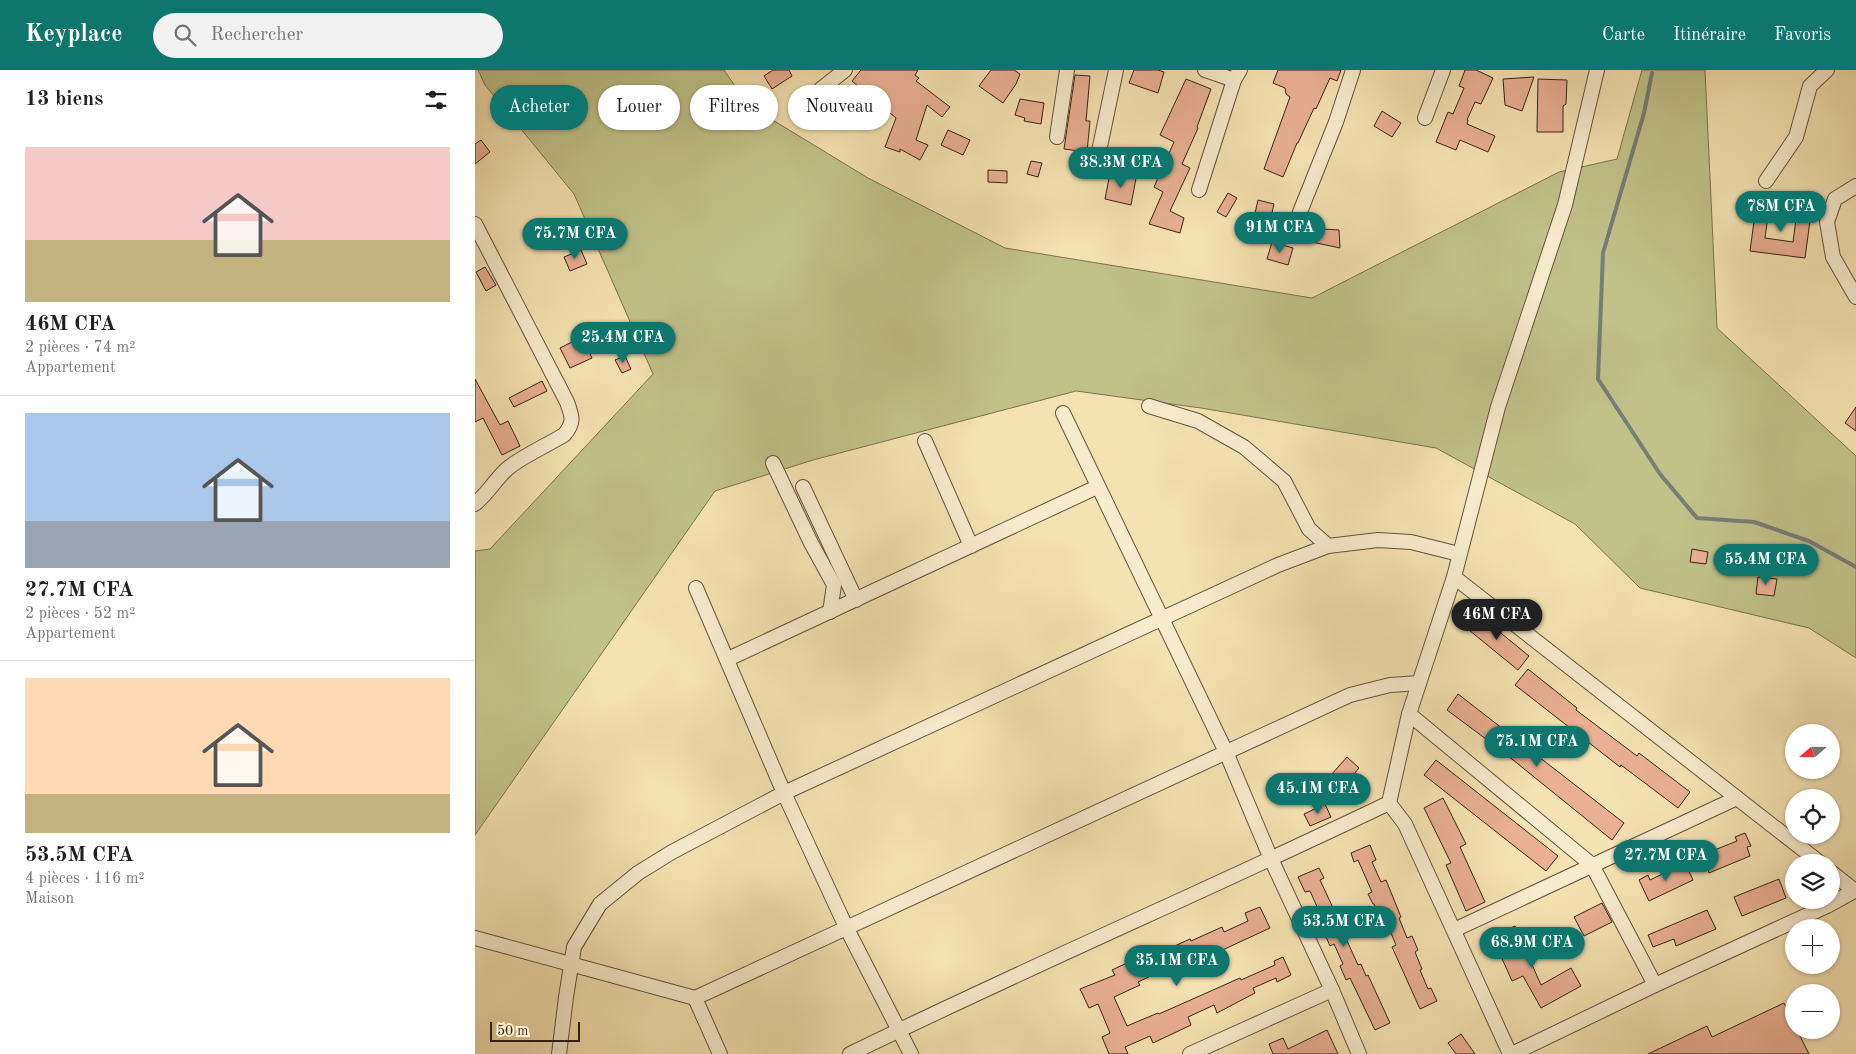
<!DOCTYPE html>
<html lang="fr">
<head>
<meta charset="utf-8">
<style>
	:root { --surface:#fff; --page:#f2f2f2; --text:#202124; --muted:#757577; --line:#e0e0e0; --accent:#0f766e }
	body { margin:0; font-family:"Old Standard TT",serif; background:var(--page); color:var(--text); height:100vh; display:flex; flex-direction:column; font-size:19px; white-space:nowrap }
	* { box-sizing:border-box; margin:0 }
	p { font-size:16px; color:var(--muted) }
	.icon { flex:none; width:28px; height:28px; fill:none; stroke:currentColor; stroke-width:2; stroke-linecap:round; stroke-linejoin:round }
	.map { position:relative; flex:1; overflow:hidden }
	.sheet { display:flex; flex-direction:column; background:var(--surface); width:475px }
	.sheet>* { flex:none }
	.top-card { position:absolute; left:15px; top:15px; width:475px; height:45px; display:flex; gap:10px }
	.needle { width:32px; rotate:250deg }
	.fabs { position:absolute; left:1310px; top:654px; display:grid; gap:10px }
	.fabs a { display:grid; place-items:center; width:55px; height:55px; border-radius:50%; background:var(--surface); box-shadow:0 1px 4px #0004; font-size:25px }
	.scale { position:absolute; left:15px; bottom:12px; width:90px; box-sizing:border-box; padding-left:5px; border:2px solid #372215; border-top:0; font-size:14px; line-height:18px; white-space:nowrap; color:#372215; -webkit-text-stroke:4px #f8eccd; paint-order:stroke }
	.price { position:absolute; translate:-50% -42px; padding:0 11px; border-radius:18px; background:var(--accent); color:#fff; font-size:16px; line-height:32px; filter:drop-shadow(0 1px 2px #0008) }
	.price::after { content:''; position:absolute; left:50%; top:30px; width:15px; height:11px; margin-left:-8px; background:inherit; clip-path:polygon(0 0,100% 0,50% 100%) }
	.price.on { background:#222; color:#fff }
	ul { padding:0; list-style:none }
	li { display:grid; align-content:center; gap:10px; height:265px; padding:0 25px }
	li+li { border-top:1px solid var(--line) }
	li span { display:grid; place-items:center; height:155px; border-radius:0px; color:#555 }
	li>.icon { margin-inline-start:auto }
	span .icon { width:90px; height:90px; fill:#fffc; stroke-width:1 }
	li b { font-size:21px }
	h2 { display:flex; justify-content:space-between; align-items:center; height:60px; padding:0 25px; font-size:21px }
	.pill { padding:0 18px; border-radius:22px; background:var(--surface); box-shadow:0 1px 4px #0004; font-size:18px; line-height:45px }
	.pill.on { background:var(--accent); color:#fff }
	header { display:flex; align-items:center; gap:30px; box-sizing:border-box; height:70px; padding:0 25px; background:var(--accent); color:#fff }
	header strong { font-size:24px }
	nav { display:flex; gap:28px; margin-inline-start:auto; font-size:18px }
	.search { width:350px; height:45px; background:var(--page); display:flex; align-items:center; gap:12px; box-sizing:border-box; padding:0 18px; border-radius:28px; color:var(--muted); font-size:19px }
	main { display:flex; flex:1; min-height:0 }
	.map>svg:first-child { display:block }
	.green { fill:#c0c289; stroke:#7c724f }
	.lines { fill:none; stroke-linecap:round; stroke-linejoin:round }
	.stream { stroke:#767e76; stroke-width:4 }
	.building { fill:#e9b093; stroke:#372215 }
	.minor-casing { stroke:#66523c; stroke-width:16 }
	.minor { stroke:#f8eccd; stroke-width:14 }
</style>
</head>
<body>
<header>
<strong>Keyplace</strong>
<div class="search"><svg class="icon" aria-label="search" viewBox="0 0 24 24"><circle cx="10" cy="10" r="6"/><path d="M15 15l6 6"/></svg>Rechercher</div>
<nav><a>Carte</a><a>Itinéraire</a><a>Favoris</a></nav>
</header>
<main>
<section class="sheet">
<h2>13 biens<svg class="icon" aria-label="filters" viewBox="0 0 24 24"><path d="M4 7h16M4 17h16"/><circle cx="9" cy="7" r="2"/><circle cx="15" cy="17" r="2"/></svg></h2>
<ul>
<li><span style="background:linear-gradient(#f6c9c9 60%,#c2b280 0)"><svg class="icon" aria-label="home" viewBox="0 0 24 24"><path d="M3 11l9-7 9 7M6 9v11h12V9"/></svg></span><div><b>46M CFA</b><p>2 pièces · 74 m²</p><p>Appartement</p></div></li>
<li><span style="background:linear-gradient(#a9c7e8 70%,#9aa5b1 0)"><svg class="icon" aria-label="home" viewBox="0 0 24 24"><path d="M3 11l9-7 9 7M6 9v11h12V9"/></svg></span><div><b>27.7M CFA</b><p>2 pièces · 52 m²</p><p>Appartement</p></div></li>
<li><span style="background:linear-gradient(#ffd9b3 75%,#c2b280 0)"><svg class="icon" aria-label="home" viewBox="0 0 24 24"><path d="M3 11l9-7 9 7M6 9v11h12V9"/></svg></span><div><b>53.5M CFA</b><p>4 pièces · 116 m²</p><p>Maison</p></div></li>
</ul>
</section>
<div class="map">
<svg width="1381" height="984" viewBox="0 0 1381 984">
	<rect width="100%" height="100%" fill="#f5e2b2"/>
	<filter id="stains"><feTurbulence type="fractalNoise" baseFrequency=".004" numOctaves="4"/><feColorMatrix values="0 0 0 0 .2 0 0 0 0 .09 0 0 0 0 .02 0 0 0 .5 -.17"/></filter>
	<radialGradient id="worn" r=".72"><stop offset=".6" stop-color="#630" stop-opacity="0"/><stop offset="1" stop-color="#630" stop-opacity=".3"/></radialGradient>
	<!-- green -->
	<path class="green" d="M3,0H249L273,35L393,108L530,178L837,228L1084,102L1142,89L1167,0H1230L1242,258L1381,386V588L1334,558L1165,518L1100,454L961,378L726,338L601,321L338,390L240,421L0,765V481L15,479L178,304L99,124L10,15Z"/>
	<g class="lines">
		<!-- stream -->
		<path class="stream" d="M1177,3L1169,43L1128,183L1123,309L1185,404L1222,448L1279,452L1334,471L1381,497"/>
	</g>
	<!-- building -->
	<g class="building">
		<path d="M298,0H314L317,6L297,19L289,6Z"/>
		<path d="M386,0H443L440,5L444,8L441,11L475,37L467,47L452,35L441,70L453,75L445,90L425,79V82L410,77L421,48L377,11Z"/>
		<path d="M516,0H539L545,4L541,14L528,33L504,16Z"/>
		<path d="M659,0H683L689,2L683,23L654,13Z"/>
		<path d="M803,0H866L862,11L855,8L841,39L839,38L823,73H822L808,107L789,99L815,27L811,24L810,18L798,13Z"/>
		<path d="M990,0H1001L1018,8L1006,34L1000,32L992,50H993L992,54L1020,66L1013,82L985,70L981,80L961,72L973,42L978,44L989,18L984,16Z"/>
		<path d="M600,5L615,6L611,51H615L612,82L589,79Z"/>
		<path d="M1059,7L1047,41L1030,35L1028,9Z"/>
		<path d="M711,9L736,19L722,57L723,58L707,94L715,98L695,141L709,148L705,163L674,154L688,122L679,117L699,72L685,65Z"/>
		<path d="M1063,9L1092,10L1091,34L1088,36V62H1062Z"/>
		<path d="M545,29L569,33L566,54L549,51L550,48L540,45Z"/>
		<path d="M907,41L926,53L917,67L899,56Z"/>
		<path d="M473,60L495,70L488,85L466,75Z"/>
		<path d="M6,70L15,82L0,94V74Z"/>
		<path d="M556,91L567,93L563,107L552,104Z"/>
		<path d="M513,100L532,101V113L513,112Z"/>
		<path d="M635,103L661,108L656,135L630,129Z"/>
		<path d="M753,123L762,128L751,147L742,142Z"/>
		<path d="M1282,129L1295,131L1290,168L1318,172L1323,134L1337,136L1330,188L1275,181Z"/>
		<path d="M783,130L799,134L796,147L780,143Z"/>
		<path d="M833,158L864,160L865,178L832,171Z"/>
		<path d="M797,172L818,178L813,195L792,189Z"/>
		<path d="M106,180L112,194L95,201L89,187Z"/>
		<path d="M10,197L21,215L11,221L1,202Z"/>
		<path d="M107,267L117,288L95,298L85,278Z"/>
		<path d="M150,286L156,299L147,303L140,290Z"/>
		<path d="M0,309L25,355L33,351L45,376L27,385L8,348L0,352Z"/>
		<path d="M67,311L72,321L39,337L34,328Z"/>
		<path d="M1381,337V361L1370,353Z"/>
		<path d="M1217,479L1233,482L1231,494L1215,492Z"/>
		<path d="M1283,507L1302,509L1299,526L1281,524Z"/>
		<path d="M1000,542L1054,586L1043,600L989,556Z"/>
		<path d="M1053,599L1102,638L1101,640L1162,686L1164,683L1215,722L1203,738L1146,695L1145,697L1040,615Z"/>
		<path d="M983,624L1149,753L1137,770L1027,681L972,640Z"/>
		<path d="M872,687L884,698L869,716L856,705Z"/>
		<path d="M961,690L1083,786L1071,801L949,705Z"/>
		<path d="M968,728L991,774L985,777L1010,832L991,841L971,795L976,793L949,738Z"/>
		<path d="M850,734L856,747L835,756L829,744Z"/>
		<path d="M1270,763L1276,776L1272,777L1275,786L1234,803L1227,785L1262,771L1260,767Z"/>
		<path d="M895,775L901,790L897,792L906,812L911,810L926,847L924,848L932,868L937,866L943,880L940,882L947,899L945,900L953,919L956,918L962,931L945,939L917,877L921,875L908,844L904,846L899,834H898L893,824L897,822L883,790L879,792L876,783Z"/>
		<path d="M1210,793L1218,810L1174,831L1164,810L1173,805L1175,810Z"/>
		<path d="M844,798L849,808L845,810L859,840L861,839L871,860L868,862L883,895L886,894L891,906L893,905L915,953L900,960L875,908L871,910L865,896L868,894L859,874L855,876L840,841L843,839L835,821L830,822L823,807Z"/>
		<path d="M1304,809L1311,828L1267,846L1259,827Z"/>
		<path d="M1127,833L1137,852L1109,866L1099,847Z"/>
		<path d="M785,837L795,858L741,883L738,877L663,912L665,915L639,927L652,956L683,943L684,944L765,908L766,910L800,895L799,891L808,887L816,905L802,912L801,908L778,918L780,923L742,943L739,935L713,947L716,955L678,973L675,966L650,977L653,984H634L627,967L635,963L623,934L614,938L605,919L640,905L637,900L654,892L656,896L715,869L716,871L747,857L749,862L773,851L770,843Z"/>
		<path d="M1232,840L1241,859L1201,876L1199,869L1178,877L1173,865Z"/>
		<path d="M1040,856L1066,915L1096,898L1106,916L1066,938L1048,906L1037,911L1017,866Z"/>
		<path d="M1309,933L1319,953V960H1322L1334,984H1173L1232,956L1237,967Z"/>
		<path d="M852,960L863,984H798L794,974L808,968L813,979Z"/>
		<path d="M986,964L1000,984H981L973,973Z"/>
	</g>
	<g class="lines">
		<!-- minor casing -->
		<g class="minor-casing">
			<g id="minor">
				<path d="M730,0L759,10"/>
				<path d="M346,19L370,0"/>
				<path d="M950,48L968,0"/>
				<path d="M582,67L592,0"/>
				<path d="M623,86L641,0"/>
				<path d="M1291,111L1321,67L1335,16L1352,0"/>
				<path d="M1381,116L1360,129L1352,152L1358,187L1381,227"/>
				<path d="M724,120L759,10L765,0"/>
				<path d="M825,142L861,52L878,0"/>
				<path d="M0,154L92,332C97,346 100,352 89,365C74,374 44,388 32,399C20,410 13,423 0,434"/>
				<path d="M674,336L723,351L769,377L809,411L834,459L853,476"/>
				<path d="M588,343L751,682L796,789L857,920L884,984"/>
				<path d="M450,371L496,476"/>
				<path d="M298,393L336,473L359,515L355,542"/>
				<path d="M328,417L381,530"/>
				<path d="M979,507L1344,792"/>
				<path d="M221,518L309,723L371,857L436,984"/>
				<path d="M253,589L622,417"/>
				<path d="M934,644L1117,795L1180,915"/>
				<path d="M1356,802L1380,821"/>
				<path d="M979,860L1262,728"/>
				<path d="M0,868L220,928L875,625L915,615L944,613"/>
				<path d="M220,928L245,984"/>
				<path d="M84,984L91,927L99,877L125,834L163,803L197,782L309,723L803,495L853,476L903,470L936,472L984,484"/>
				<path d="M375,984C553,897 735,819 914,733"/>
				<path d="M715,984L857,920"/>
				<path d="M1035,984L930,754L914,733L934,644L979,507L1023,337L1090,135L1122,0"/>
				<path d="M1037,984L1180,915L1352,836L1381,820"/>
			</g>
		</g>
		<!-- minor -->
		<use href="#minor" class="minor"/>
	</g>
	<rect width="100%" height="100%" filter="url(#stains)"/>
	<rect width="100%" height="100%" fill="url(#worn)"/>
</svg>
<div class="fabs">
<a><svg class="needle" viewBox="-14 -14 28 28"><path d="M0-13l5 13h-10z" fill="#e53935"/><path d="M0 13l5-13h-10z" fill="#757577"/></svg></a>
<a><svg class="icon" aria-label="locate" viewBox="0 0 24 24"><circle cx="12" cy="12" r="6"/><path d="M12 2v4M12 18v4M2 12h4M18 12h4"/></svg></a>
<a><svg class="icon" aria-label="layers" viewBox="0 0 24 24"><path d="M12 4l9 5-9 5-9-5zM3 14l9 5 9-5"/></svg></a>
<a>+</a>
<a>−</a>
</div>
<div class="scale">50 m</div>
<b class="price" style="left:646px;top:119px">38.3M CFA</b>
<b class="price" style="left:1306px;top:163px">78M CFA</b>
<b class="price" style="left:805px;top:184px">91M CFA</b>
<b class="price" style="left:100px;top:190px">75.7M CFA</b>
<b class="price" style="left:148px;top:294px">25.4M CFA</b>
<b class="price" style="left:1291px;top:516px">55.4M CFA</b>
<b class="price on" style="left:1022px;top:571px">46M CFA</b>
<b class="price" style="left:1062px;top:698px">75.1M CFA</b>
<b class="price" style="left:843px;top:745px">45.1M CFA</b>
<b class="price" style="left:1191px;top:812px">27.7M CFA</b>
<b class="price" style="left:869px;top:878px">53.5M CFA</b>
<b class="price" style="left:1057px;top:899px">68.9M CFA</b>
<b class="price" style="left:702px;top:917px">35.1M CFA</b>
<div class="top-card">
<a class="pill on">Acheter</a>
<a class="pill">Louer</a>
<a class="pill">Filtres</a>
<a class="pill">Nouveau</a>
</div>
</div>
</main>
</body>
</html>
